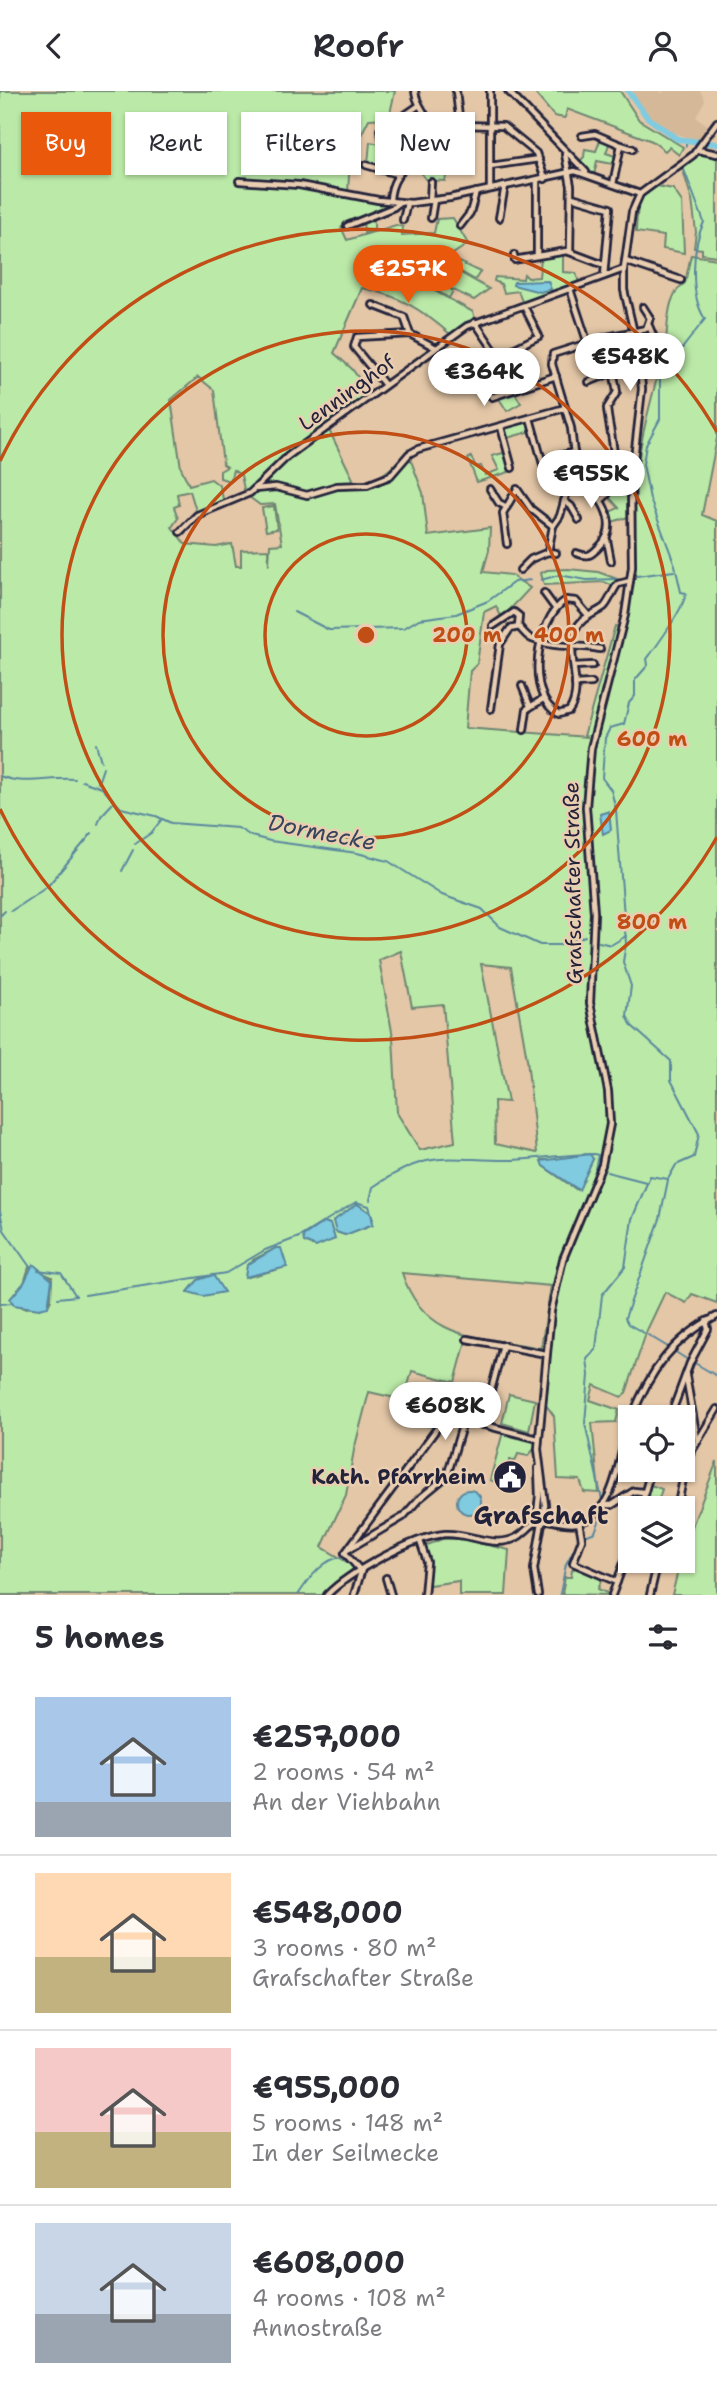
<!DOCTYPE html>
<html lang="en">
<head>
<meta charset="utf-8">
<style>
	:root { --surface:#fff; --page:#f7f7f7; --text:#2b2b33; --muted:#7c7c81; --line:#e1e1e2; --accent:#ea580c }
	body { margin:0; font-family:"Shantell Sans",sans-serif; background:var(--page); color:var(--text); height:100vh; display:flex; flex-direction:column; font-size:26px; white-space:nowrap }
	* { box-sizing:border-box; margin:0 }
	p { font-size:23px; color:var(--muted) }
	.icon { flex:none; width:38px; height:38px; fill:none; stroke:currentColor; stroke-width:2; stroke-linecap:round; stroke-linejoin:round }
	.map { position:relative; height:1504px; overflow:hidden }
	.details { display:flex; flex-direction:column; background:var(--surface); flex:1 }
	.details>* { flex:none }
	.hud { position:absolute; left:21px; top:21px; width:676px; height:63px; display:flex; gap:14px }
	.fabs { position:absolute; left:618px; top:1314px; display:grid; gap:14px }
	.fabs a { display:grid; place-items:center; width:77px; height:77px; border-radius:0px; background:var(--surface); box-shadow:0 2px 5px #0004; font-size:35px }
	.price { position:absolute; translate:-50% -60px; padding:0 16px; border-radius:24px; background:#fff; color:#222; font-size:23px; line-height:46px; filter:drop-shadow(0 2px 4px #0008) }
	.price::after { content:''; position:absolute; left:50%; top:42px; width:21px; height:16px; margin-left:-10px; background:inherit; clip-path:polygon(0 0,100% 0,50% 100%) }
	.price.current { background:var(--accent); color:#fff }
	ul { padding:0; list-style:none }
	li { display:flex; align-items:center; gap:21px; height:175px; padding:0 35px }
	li+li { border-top:2px solid var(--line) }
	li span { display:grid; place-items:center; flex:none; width:196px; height:140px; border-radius:0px; color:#555 }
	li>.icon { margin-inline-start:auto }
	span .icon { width:84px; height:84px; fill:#fffc; stroke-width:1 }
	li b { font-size:30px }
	h2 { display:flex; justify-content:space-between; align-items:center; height:84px; padding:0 35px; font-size:30px }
	.pill { padding:0 24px; border-radius:0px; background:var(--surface); box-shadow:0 2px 5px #0004; font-size:24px; line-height:63px }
	.pill.current { background:var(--accent); color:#fff }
	header { display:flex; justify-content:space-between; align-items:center; height:91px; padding:0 35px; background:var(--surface); font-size:32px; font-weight:600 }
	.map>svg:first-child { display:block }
	.built { fill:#d5b898 }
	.green { fill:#bbeaa8; stroke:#6e8672; stroke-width:2; fill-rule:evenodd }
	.water { fill:#80cbe0; stroke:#5a879e; stroke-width:2 }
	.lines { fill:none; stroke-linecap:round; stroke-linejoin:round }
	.stream { stroke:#5a879e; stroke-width:2 }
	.river { stroke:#80cbe0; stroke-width:6 }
	.minor-casing { stroke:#22223b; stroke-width:10 }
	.minor { stroke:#eaceb1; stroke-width:4.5 }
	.ring { fill:none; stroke:#c04e15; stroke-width:3.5 }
	.labels { text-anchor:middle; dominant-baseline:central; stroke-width:5; stroke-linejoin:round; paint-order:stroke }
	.street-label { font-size:21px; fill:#22223b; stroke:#eaceb1 }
	.poi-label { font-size:21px; font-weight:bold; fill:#22223b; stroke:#eaceb1; text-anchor:end }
	.water-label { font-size:23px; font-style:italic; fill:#35445c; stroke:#eaceb1 }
	.quarter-label { font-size:24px; font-weight:bold; fill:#22223b; stroke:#eaceb1 }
	.centre { fill:#c04e15; stroke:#eaceb1; stroke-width:3.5 }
	.ring-label { font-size:21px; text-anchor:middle; font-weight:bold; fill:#c04e15; stroke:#eaceb1; stroke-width:5; stroke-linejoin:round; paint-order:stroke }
</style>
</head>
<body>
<header><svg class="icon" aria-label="back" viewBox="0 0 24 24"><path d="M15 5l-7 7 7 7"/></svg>Roofr<svg class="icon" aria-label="person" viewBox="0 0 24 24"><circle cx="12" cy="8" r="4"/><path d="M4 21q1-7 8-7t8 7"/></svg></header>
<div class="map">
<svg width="717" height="1504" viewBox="0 0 717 1504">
	<rect width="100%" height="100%" fill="#e4c7a7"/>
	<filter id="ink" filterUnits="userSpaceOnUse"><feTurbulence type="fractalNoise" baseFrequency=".0143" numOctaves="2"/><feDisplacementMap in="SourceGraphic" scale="14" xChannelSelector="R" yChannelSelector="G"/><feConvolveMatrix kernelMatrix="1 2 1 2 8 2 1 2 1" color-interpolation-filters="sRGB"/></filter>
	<g filter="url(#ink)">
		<!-- built -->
		<path class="built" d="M632,0H660L662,3L663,0H700L705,9L696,26L709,35L699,50L668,40L655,33L644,21Z"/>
		<!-- green -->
		<g class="green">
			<path d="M0,0H395L389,27L369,28L350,66L348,102L394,113L374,125V139L364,142L363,130L372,125L341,136L347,149L396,134L403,136L402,144L434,142L437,128L453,127L468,153L450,165L435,200L473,221L476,231L450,243C422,219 399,204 362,197L334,262L352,278L371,304L328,337L354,390C377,394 394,376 407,359L423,402L428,445L490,437L489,459L483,481L511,484L530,497L502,527L496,515L484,521L477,573L470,580L465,637L588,646L584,645L615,535L620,536L591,646L594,647C605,606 619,565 628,523C637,479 634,440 636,396C638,348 654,302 665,255C669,235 665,205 685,192L691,164L717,168V347L702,424L717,430V1212L692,1203L686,1212L665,1201L647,1239L626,1302L622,1306L594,1294L590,1309L619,1319L616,1331L592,1332L599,1402L584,1401L580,1389L558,1388L554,1325L546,1314L550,1261L467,1246L455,1291L412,1280L404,1309L369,1301L354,1359L346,1404L322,1456L355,1476L324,1504H0ZM198,286L214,299L223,373L227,376L220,380V387L230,390L233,379L241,384L245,403L260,414L275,413L282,453L270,454L269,474L268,458L241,459V475H236L232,453L216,456L185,453L172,436L178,427L174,416L179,414L177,403L190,400L197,423L224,412L220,395L211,388L189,394L181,377L171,309ZM401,860L412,916L443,913L455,1051L420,1059L397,1022L393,946L379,869ZM481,873L511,876L527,968L537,1062L495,1053L494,1010L508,1011ZM593,1068L577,1099L543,1075L542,1069ZM357,1113L371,1122L373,1133L345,1144L336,1141L338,1128ZM324,1131L330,1133L335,1148L312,1155L309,1152L313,1139ZM276,1157L279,1178L248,1186L253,1169ZM29,1176L52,1186L51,1209L48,1215L24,1217L10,1208L24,1192ZM402,1182L551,1195L541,1257C481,1245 425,1252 402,1182ZM213,1184L223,1201H188L198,1189Z"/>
			<path d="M533,0H620L639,29L683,56L679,64L669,56L665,60L652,50L567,18L565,27L554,25Z"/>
			<path d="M391,24L405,26L395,54L385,52Z"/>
			<path d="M601,47L610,50L606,62L615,65L613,73L597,70L594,84L578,72L584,66L585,58L596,60Z"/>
			<path d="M370,51L380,53L379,76L368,73Z"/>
			<path d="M698,63L717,66V165L702,163V158L694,157L696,141L692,109L682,76Z"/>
			<path d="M433,71L448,77L445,90L426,89L422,83Z"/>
			<path d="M657,95L673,98L682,111L684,162L663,158L664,145L636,141C637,121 636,103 657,95Z"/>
			<path d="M563,163V181L576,182L579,192L523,213L518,200L504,202L501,193L494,190L495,186L523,188L524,183L528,187L539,186L541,167Z"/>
			<path d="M453,168L480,181L475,189L456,178L452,179L446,193L453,200L449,207L437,200Z"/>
			<path d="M454,180H457L489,198L474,209L449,197Z"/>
			<path d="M514,301L521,312L507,320L498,306Z"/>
			<path d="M529,331L532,340L507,347L504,337Z"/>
			<path d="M507,361L512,380L477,391L468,368L471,366L476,376L481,375L485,384L499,379L492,365Z"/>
			<path d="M612,399L628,405V426L612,431L607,422L619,417L608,405Z"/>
			<path d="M274,415L277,438L266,440L262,417Z"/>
			<path d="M568,478L598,481L620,489L614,495L604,491L544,494L541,482L547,479Z"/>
			<path d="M476,1294L490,1298L488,1304L483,1297L474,1301L479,1310L488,1306L478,1331L469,1328L468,1319Z"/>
			<path d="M509,1303L535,1309L529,1340L502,1332Z"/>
			<path d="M423,1320L440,1324L436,1337L415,1331L414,1325Z"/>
			<path d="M503,1341L535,1349V1357L528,1365L518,1363L515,1370L510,1369L506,1394L490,1389Z"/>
			<path d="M717,1370V1504H672L683,1459Z"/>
			<path d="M648,1393L662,1398L656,1417L642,1418Z"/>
			<path d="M442,1448H462L509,1459L506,1504H459V1490L429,1494V1468L425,1455Z"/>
			<path d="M577,1476L602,1487L598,1498L611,1504L562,1503L565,1486H571L572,1479Z"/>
		</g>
		<!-- water -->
		<g class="water">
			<path d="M548,190L551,198L540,201L513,194L514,191Z"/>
			<path d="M609,720L611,739L603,743L600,723Z"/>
			<path d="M590,1063L593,1068L579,1099L543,1075L541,1070Z"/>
			<path d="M357,1113L371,1122L373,1133L345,1144L336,1141L333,1130Z"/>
			<path d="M324,1131L330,1133L335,1148L316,1156L304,1151L303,1145Z"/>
			<path d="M276,1157H281L287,1176L245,1186L247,1174Z"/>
			<path d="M33,1173L52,1189L48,1216L39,1218L14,1214L10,1208L24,1192Z"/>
			<path d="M213,1184L224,1201L203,1205L188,1201L198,1189Z"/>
			<circle cx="469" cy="1411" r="12"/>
		</g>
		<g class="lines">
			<!-- stream -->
			<g class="stream">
				<path d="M686,51V55"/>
				<path d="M637,485L674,480"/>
				<path d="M541,489L559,484L587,489L616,488"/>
				<path d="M294,521L329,539L404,537L419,528L456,523L488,510L514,491L531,489"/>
				<path d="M96,653L101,670"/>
				<path d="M0,685C24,695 49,686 75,688"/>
				<path d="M82,690L102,697L121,717L156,725L171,732L238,737L251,745L270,750L357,762L388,770L442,804L482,818L500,836L540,854H561L585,845"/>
				<path d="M98,692L103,677"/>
				<path d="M98,733L101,725L113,712"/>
				<path d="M135,753L151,742L162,728"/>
				<path d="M122,780L133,759"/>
				<path d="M11,820L47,796L92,742"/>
				<path d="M0,825L5,820"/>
				<path d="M599,851L611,854L626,845"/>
				<path d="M607,1081L646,1091"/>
				<path d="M370,1109L373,1096C432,1056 448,1070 513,1069C540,1068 567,1063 594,1063L598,1064L595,1078"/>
				<path d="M0,1120L4,1139L30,1176"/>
				<path d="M38,1179L61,1182L76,1205"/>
				<path d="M85,1204L226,1182L265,1159L299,1146L356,1111L369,1115L373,1128"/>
				<path d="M58,1207L76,1205"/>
				<path d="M0,1213L13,1212"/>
				<path d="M644,1242L628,1233L625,1227L660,1128L668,1089"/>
				<path d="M648,1244L668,1256"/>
				<path d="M674,1260L688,1269"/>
				<path d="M693,1271L717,1285"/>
				<path d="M602,1409L585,1332L589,1284L587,1268L596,1258L602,1204L625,1176L632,1128L650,1085L668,1088L676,1074L694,1066L699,1043L671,989V970L632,935L627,925L631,895L623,871L626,852L616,719L611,699L602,687L605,647L610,637L624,633L629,612L635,605V589L648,574L647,568C658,553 684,518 686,502L681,501L675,474L650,408L643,373L646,354L660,328V286L705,228C689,204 692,156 704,131L683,76"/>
				<path d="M585,1445L595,1441L602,1423"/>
				<path d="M560,1503L566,1473L580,1447"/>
				<path d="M298,1504C308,1489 326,1463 346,1467"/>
			</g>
			<!-- river -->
			<path class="river" d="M628,0L647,26L677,48L717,53"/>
			<!-- minor casing -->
			<g class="minor-casing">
				<g id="minor">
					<path d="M456,0L464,70"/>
					<path d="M490,0V98"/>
					<path d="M508,0L586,81"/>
					<path d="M405,24L418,15"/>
					<path d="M459,34L503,35L536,62L545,88"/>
					<path d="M380,39L384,52L401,57L411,70"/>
					<path d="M582,45L595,43L621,54"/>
					<path d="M698,59L717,63"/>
					<path d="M450,62L461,51"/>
					<path d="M565,63L571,95L570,161"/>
					<path d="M366,74L397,83"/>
					<path d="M490,75L539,68"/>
					<path d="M239,90L299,94L378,109L411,112L450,107L575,80L640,103"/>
					<path d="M613,93L621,54L633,58"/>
					<path d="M572,106L610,117L604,185"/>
					<path d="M390,110C391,71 429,69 430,41C431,25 416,16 415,0"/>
					<path d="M430,110L431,91"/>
					<path d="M431,127L434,109"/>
					<path d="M499,127L505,95"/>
					<path d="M403,129L407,112"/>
					<path d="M347,135L394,116L399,111"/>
					<path d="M460,135L470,122L476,101"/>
					<path d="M514,164L515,169L519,168L567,160L604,174"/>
					<path d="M537,165V89"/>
					<path d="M625,170L681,189"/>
					<path d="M570,198L588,253"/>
					<path d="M373,214L404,226L410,243"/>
					<path d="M524,215L539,245L497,266L478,292L492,306L556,285"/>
					<path d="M475,231L498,265"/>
					<path d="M649,235L658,256"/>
					<path d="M589,291L613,281"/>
					<path d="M385,294L354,256L357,246L410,243L436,257"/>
					<path d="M530,327L546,384"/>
					<path d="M501,336L512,377"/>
					<path d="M543,369L574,361"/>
					<path d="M575,378C592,397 625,430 600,455C591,464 589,467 576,462"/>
					<path d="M255,398L276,396L307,404L337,395L367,394L390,385L409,363L418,358L565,317"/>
					<path d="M490,398L499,412L507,416"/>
					<path d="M601,409C627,392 609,344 607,317L617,301L607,246"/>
					<path d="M564,410L571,415L579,429"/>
					<path d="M180,441L197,424L250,402L288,365L467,235L624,178"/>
					<path d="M607,449L611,470"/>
					<path d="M507,453L503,422L517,398L531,418L553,435"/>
					<path d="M548,461L556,462"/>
					<path d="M520,479L531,468L548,461L553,435L560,425L575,372L571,337L552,273L553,263L607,246L646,238L650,227L643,216"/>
					<path d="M544,502L555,517"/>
					<path d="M588,524L576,510L566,509C536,527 524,606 559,623L569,620C585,597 565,565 575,540C581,526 593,524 604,516C610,510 612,500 618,493L630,490"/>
					<path d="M493,535L514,521L519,525L518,536"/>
					<path d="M574,575L593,574"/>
					<path d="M575,593L592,592"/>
					<path d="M522,595L530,615"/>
					<path d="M491,618L500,553L510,538L519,536C523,540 527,546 532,548C554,558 576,553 600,558"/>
					<path d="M524,639L527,618L543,608"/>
					<path d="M467,1248L546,1263"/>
					<path d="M686,1285L697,1348"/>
					<path d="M632,1326C649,1281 673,1247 717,1225"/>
					<path d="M670,1326L690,1272L708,1238L706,1230"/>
					<path d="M482,1334L503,1254"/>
					<path d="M603,1414H612L634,1400L643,1401"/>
					<path d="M640,1418L651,1379"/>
					<path d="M677,1418L687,1368L717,1318"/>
					<path d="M544,1428C554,1430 567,1434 577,1432C618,1423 618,1362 630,1331"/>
					<path d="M536,1431L539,1405L538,1377"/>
					<path d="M579,1431L582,1448L573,1472L617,1491"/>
					<path d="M420,1450L427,1471L424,1504"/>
					<path d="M349,1458L403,1426L419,1408L447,1385L464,1328"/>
					<path d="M359,1478L345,1462L438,1336L443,1323L538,1348"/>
					<path d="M386,1487L391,1504"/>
					<path d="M327,1504C348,1482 415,1445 445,1443C469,1441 496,1460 519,1445C525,1441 530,1435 536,1431H544"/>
					<path d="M354,1504L362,1478"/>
					<path d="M538,1504L534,1478L545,1414L538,1358L551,1220L563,1168L602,1074L610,1033L608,1000L590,912L594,822L586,716L591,657L625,524L632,476L631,394L642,298L639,263L624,199V178L632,121L640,103L693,64L717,31"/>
					<path d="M612,1504L630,1456"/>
					<path d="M650,1504L658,1470"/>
				</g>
			</g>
			<!-- minor -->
			<use href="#minor" class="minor"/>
		</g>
	</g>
	<!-- distance rings -->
	<g class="ring">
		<circle cx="366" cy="544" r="101"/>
		<circle cx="366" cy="544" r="203"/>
		<circle cx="366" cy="544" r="304"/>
		<path d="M717 746A405 405 0 0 1 0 718M0 370A405 405 0 0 1 717 341"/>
	</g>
	<!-- icons -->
	<defs>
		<g id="civic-disc" transform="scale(1.75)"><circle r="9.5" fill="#22223b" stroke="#eaceb1"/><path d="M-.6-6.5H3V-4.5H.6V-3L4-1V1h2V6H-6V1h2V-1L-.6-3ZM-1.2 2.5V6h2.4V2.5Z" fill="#fff"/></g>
	</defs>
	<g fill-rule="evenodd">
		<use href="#civic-disc" x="510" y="1386"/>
	</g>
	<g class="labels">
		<!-- street labels -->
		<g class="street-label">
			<text transform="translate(347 302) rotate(-36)">Lenninghof</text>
			<text transform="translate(573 792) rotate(-91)">Grafschafter Straße</text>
		</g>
		<!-- poi labels -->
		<g class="poi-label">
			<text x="486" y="1386">Kath. Pfarrheim</text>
		</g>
		<!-- water labels -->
		<g class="water-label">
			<text transform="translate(322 741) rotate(11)">Dormecke</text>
		</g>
		<!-- quarter labels -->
		<g class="quarter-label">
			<text x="541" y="1425">Grafschaft</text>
		</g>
	</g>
	<circle cx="366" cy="544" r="10" class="centre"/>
	<g class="ring-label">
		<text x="467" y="551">200 m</text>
		<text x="569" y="551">400 m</text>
		<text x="652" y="655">600 m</text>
		<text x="652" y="838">800 m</text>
	</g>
</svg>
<div class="fabs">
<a><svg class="icon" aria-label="locate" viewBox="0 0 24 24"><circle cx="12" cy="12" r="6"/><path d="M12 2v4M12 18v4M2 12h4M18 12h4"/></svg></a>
<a><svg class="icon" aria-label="layers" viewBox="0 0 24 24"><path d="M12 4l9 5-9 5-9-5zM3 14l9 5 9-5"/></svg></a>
</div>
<b class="price current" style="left:408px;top:214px">€257K</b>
<b class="price" style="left:630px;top:302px">€548K</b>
<b class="price" style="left:484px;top:317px">€364K</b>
<b class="price" style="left:591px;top:419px">€955K</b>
<b class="price" style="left:445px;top:1351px">€608K</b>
<div class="hud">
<a class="pill current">Buy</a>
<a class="pill">Rent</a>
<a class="pill">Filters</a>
<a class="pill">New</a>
</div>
</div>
<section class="details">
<h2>5 homes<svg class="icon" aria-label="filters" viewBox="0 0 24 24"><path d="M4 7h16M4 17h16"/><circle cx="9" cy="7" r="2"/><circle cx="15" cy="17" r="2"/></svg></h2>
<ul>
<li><span style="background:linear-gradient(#a9c7e8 75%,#9aa5b1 0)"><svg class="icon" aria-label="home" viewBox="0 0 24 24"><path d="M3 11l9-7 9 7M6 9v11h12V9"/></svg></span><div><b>€257,000</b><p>2 rooms · 54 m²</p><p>An der Viehbahn</p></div></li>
<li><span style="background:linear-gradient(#ffd9b3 60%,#c2b280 0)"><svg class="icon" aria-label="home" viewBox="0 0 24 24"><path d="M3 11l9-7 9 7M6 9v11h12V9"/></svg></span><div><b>€548,000</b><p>3 rooms · 80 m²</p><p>Grafschafter Straße</p></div></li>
<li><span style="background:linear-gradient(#f6c9c9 60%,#c2b280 0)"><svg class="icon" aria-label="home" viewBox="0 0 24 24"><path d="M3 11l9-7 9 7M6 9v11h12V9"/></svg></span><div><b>€955,000</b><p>5 rooms · 148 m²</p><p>In der Seilmecke</p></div></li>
<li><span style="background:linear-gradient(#c9d6e8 65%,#9aa5b1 0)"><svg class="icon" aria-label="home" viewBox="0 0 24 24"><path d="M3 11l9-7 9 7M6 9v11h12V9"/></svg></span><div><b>€608,000</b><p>4 rooms · 108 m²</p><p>Annostraße</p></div></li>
</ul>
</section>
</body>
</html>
